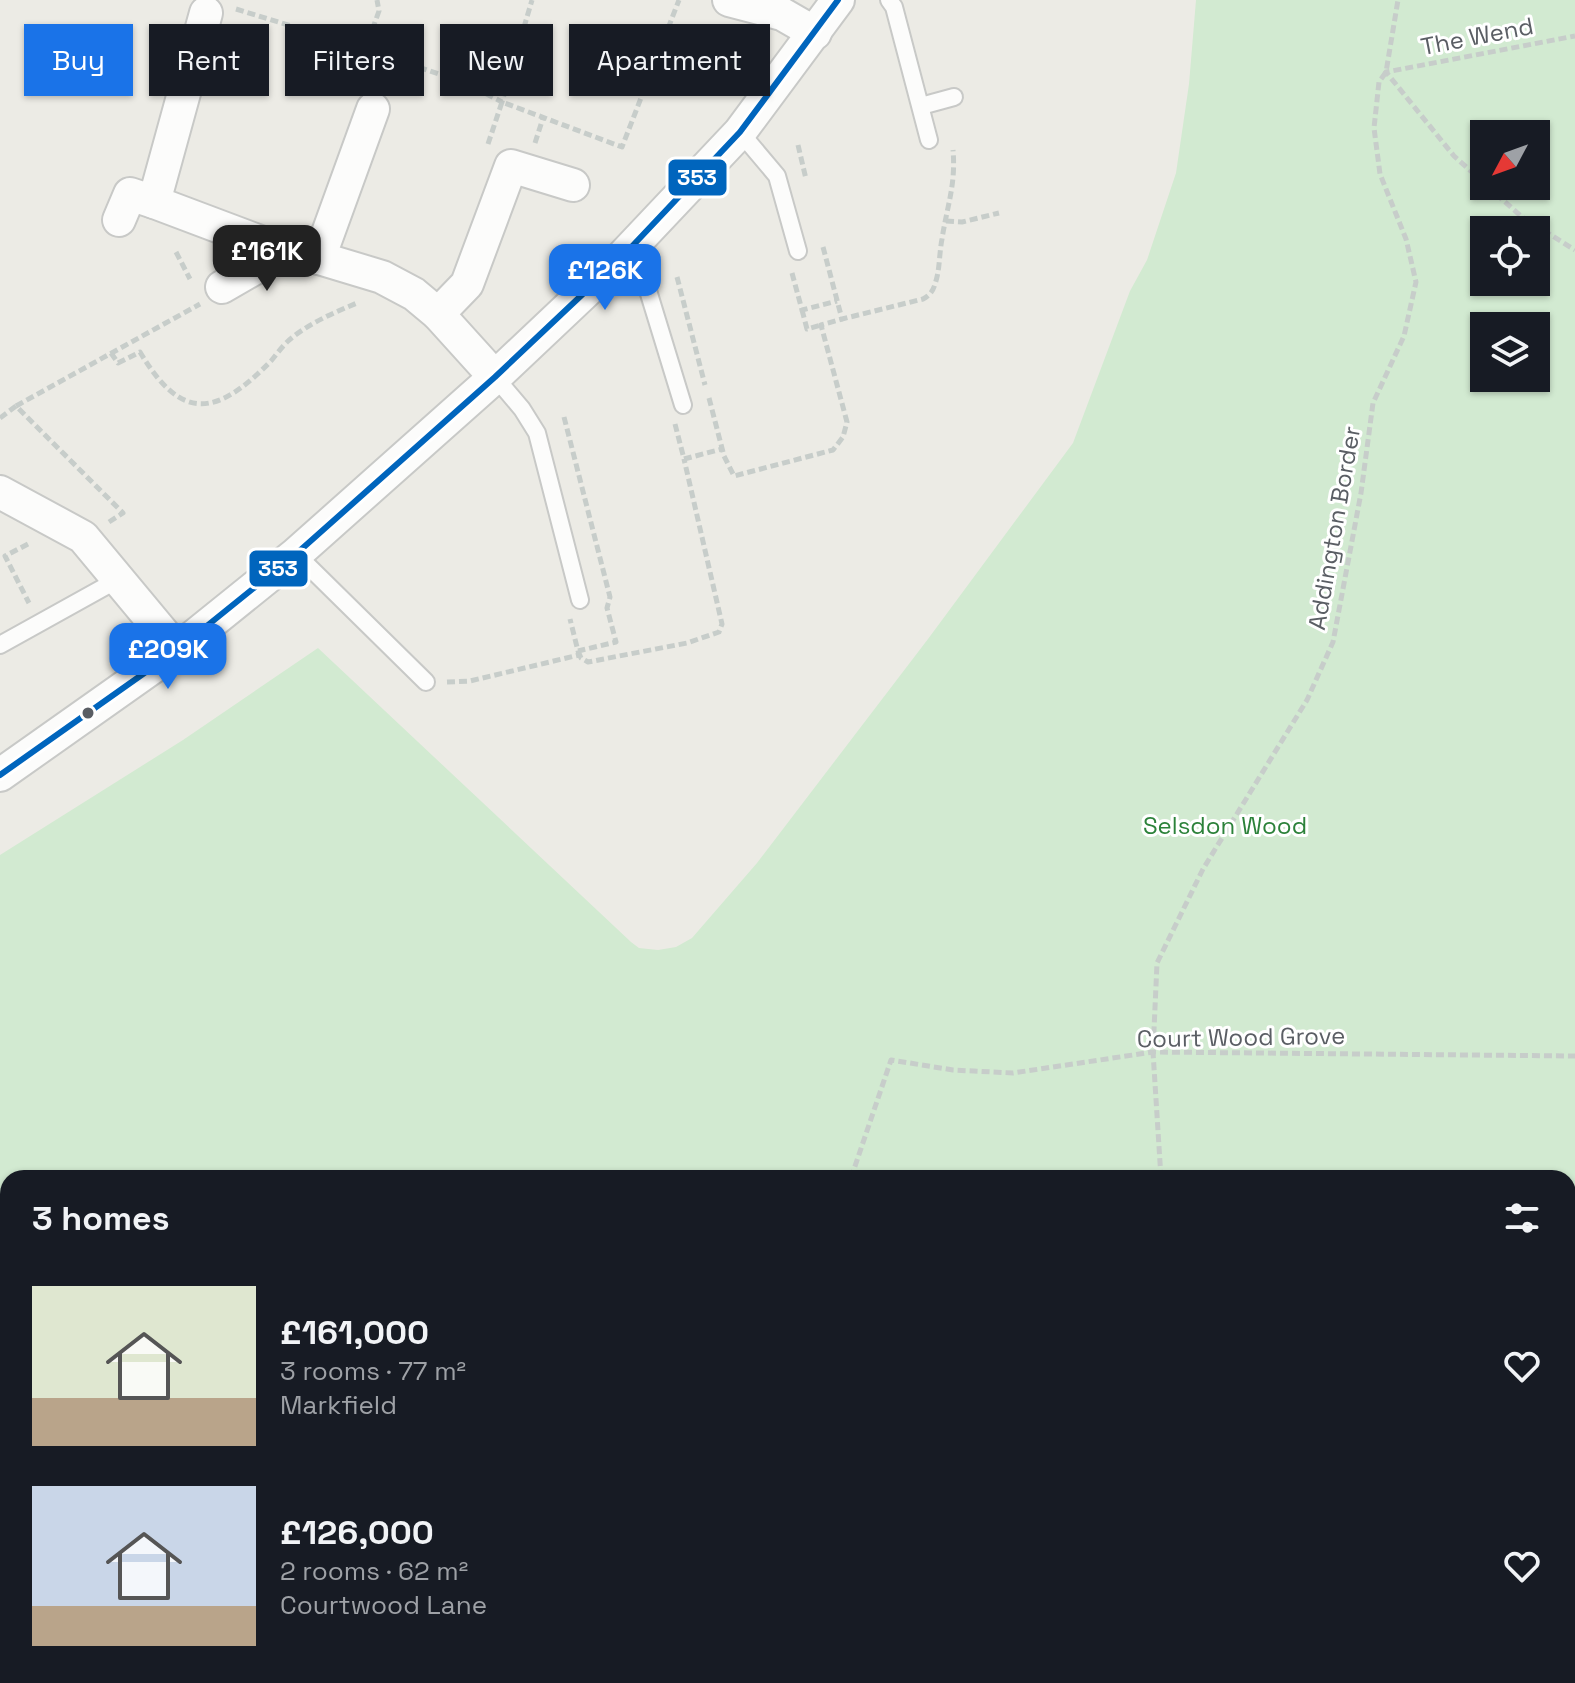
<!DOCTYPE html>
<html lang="en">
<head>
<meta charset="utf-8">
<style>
	:root { --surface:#171b24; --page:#242831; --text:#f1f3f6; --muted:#9ea1a6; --accent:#1a73e8 }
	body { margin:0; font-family:"Space Grotesk",sans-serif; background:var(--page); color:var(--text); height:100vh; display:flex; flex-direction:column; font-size:30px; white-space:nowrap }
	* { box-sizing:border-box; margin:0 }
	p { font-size:26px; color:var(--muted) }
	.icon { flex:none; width:44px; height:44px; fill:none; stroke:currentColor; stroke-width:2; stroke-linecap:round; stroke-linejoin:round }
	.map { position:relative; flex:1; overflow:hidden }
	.sheet { position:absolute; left:0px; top:1170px; width:1576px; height:514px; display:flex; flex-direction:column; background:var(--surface); border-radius:24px 24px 0 0; box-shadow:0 2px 6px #0004 }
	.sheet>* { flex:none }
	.banner { position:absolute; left:24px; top:24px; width:800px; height:72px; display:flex; gap:16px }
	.needle { width:52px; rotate:229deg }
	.buttons { position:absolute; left:1470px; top:120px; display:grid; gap:16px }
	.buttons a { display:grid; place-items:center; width:80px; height:80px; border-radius:0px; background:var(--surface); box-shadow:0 2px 6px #0004; font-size:40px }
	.price { position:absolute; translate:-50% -68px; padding:0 18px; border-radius:16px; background:var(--accent); color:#fff; font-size:26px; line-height:52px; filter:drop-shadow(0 2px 4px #0008) }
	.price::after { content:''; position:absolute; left:50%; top:48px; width:24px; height:18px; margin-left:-12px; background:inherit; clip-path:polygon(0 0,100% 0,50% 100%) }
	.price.current { background:#222; color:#fff }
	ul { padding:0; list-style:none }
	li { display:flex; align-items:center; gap:24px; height:200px; padding:0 32px }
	li span { display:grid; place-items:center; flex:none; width:224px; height:160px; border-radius:0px; color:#555 }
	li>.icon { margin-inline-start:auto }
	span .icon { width:96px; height:96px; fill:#fffc; stroke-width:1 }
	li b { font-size:34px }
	h2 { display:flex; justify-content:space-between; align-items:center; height:96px; padding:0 32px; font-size:34px }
	.pill { padding:0 28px; border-radius:0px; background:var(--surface); box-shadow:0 2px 6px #0004; font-size:28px; line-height:72px }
	.pill.current { background:var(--accent); color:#fff }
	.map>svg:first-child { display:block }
	.green { fill:#d2ead1; fill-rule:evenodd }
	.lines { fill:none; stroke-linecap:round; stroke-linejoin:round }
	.service-casing { stroke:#c8c9c7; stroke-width:20 }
	.minor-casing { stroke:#c8c9c7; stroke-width:36 }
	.path { stroke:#c7cdca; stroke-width:5; stroke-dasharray:8 4; stroke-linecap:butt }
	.service { stroke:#fcfcfb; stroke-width:16 }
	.minor { stroke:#fcfcfb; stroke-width:32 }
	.bus-1-casing { stroke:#fff; stroke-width:12 }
	.bus-1 { stroke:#0065bd; stroke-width:6 }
	.bus-dot { fill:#5a5e64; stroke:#fff; stroke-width:3 }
	.labels { text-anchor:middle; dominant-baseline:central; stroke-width:6; stroke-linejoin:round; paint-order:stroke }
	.street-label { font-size:24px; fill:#5a5e64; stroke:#fff }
	.park-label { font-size:24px; fill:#2c823a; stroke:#fff }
	.line-badge { stroke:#fff; stroke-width:3 }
	.badge-label { font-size:22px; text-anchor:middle; font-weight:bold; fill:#fff }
</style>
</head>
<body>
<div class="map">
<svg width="1575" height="1683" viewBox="0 0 1575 1683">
	<rect width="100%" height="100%" fill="#ecebe5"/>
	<!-- green -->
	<path class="green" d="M1196,0H1575V1683H28L26,1676H1568V1178H8V1626L0,1603V855L183,740L318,648L631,942L639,948L658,950L676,947L692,938L757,863L928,639L1073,443L1130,291L1147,260L1176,173L1189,84ZM1536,134V186H1484V134ZM1536,230V282H1484V230ZM1484,326H1536V378H1484Z"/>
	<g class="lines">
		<!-- service casing -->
		<g class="service-casing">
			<g id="service">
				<path d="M889,0L894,7L929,140"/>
				<path d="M921,106L954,97"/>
				<path d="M740,132L777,176L798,251"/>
				<path d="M621,258L646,284L683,405"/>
				<path d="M495,377L522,409L537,433L580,600"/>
				<path d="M296,554L426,682"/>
				<path d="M0,645L117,580"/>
			</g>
		</g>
		<!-- minor casing -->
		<g class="minor-casing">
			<g id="minor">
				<path d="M729,0L782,14L815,33"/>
				<path d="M206,13L154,202L284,251L319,258L382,277L414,294L438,314L495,377"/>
				<path d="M119,220L130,194L154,202"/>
				<path d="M319,258L373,109"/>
				<path d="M222,287L284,251"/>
				<path d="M438,314L467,284L511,166L573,185"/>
				<path d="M0,492L83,537L177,650"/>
				<path d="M0,775L177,650L296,554L495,377L621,258L740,132L838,0"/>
			</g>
		</g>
		<!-- path -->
		<g class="path">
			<path d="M236,9L366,49L468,84L502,102L532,0"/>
			<path d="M352,86L379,11L377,0"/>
			<path d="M394,88L402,62"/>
			<path d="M535,143L543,118"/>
			<path d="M488,144L502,102L622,147L679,0"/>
			<path d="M798,145L806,179"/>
			<path d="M1484,183L1454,156L1386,72L1575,36"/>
			<path d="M1487,186L1522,217L1575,250"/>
			<path d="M946,221L962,222L999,213"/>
			<path d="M823,247L842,319L923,299C930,295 933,291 935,284C940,270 939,254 942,239C947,206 956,185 953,150"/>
			<path d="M176,252L190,279"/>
			<path d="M792,273L802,310L837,301"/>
			<path d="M677,277L705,385"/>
			<path d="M802,310L807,329L821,325"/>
			<path d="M111,353L118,363L140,352C182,423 217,416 271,361C276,355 281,348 287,342C307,324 333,313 357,303"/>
			<path d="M709,398L724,456L734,476L833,450L843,437L847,422L821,325L842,319"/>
			<path d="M564,417L610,597L607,608L616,642L578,651L570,619"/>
			<path d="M0,418L16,406"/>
			<path d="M675,424L684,459L722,449"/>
			<path d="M109,522L123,513L16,406L200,304"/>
			<path d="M28,544L5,556L29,603"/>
			<path d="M578,651L581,658L588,662L687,643L719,632L722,624L684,459"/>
			<path d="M447,682L470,681L579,655"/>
			<path d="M851,1178L891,1060L953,1070L1013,1073L1153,1052L1575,1056"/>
			<path d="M1161,1178L1153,1052L1157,963L1203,869L1307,700L1333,642L1361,493L1373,403L1404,336L1416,282L1406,239L1380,174L1374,128L1379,82L1386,72L1398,0"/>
			<path d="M0,1617L8,1639"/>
			<path d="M21,1676L23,1683"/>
			<path d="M654,1683L660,1676"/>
			<path d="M1044,1683L1045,1676"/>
		</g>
		<!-- service -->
		<use href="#service" class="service"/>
		<!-- minor -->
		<use href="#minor" class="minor"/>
		<!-- bus-1 casing -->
		<g class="bus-1-casing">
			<path id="bus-1" d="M0,775L177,650L296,554L495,377L621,258L740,132L838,0"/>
		</g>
		<!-- bus-1 -->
		<use href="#bus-1" class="bus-1"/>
	</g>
	<!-- markers -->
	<circle class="bus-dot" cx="88" cy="713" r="7"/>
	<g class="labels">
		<!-- street labels -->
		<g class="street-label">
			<text transform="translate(1477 36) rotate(-11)">The Wend</text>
			<text transform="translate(1334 528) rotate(-80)">Addington Border</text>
			<text transform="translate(1241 1037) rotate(-1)">Court Wood Grove</text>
		</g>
		<!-- park labels -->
		<g class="park-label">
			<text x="1225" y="825">Selsdon Wood</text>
		</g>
	</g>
	<g class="line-badge">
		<rect x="667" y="158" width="61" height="39" rx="8" fill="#0065bd"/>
		<rect x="248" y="549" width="61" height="39" rx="8" fill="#0065bd"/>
	</g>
	<g class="badge-label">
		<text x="697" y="185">353</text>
		<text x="278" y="576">353</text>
	</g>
</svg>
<div class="buttons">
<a><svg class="needle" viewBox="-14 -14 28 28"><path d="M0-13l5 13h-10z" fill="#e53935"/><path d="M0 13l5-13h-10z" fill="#9ea1a6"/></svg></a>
<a><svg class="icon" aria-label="locate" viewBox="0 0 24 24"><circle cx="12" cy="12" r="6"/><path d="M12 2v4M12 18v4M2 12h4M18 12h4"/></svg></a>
<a><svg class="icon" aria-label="layers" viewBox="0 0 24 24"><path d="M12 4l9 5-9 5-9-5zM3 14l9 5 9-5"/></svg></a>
</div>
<b class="price current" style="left:267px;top:293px">£161K</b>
<b class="price" style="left:605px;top:312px">£126K</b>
<b class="price" style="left:168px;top:691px">£209K</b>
<div class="banner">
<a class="pill current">Buy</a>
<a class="pill">Rent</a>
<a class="pill">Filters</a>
<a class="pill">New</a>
<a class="pill">Apartment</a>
</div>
<section class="sheet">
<h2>3 homes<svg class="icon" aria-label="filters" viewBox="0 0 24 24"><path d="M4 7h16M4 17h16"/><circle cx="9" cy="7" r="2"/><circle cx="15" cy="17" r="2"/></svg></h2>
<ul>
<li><span style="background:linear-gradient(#dfe7d0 70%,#b9a48a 0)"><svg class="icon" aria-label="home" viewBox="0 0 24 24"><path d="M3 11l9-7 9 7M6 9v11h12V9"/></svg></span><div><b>£161,000</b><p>3 rooms · 77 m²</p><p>Markfield</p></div><svg class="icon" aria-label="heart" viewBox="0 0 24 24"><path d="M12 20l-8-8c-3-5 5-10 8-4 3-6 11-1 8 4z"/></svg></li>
<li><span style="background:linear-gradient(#c9d6e8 75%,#b9a48a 0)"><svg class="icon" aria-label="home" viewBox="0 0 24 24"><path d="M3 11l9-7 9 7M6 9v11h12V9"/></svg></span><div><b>£126,000</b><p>2 rooms · 62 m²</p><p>Courtwood Lane</p></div><svg class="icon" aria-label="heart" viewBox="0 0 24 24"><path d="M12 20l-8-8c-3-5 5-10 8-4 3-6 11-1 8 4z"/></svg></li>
</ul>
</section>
</div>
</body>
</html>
